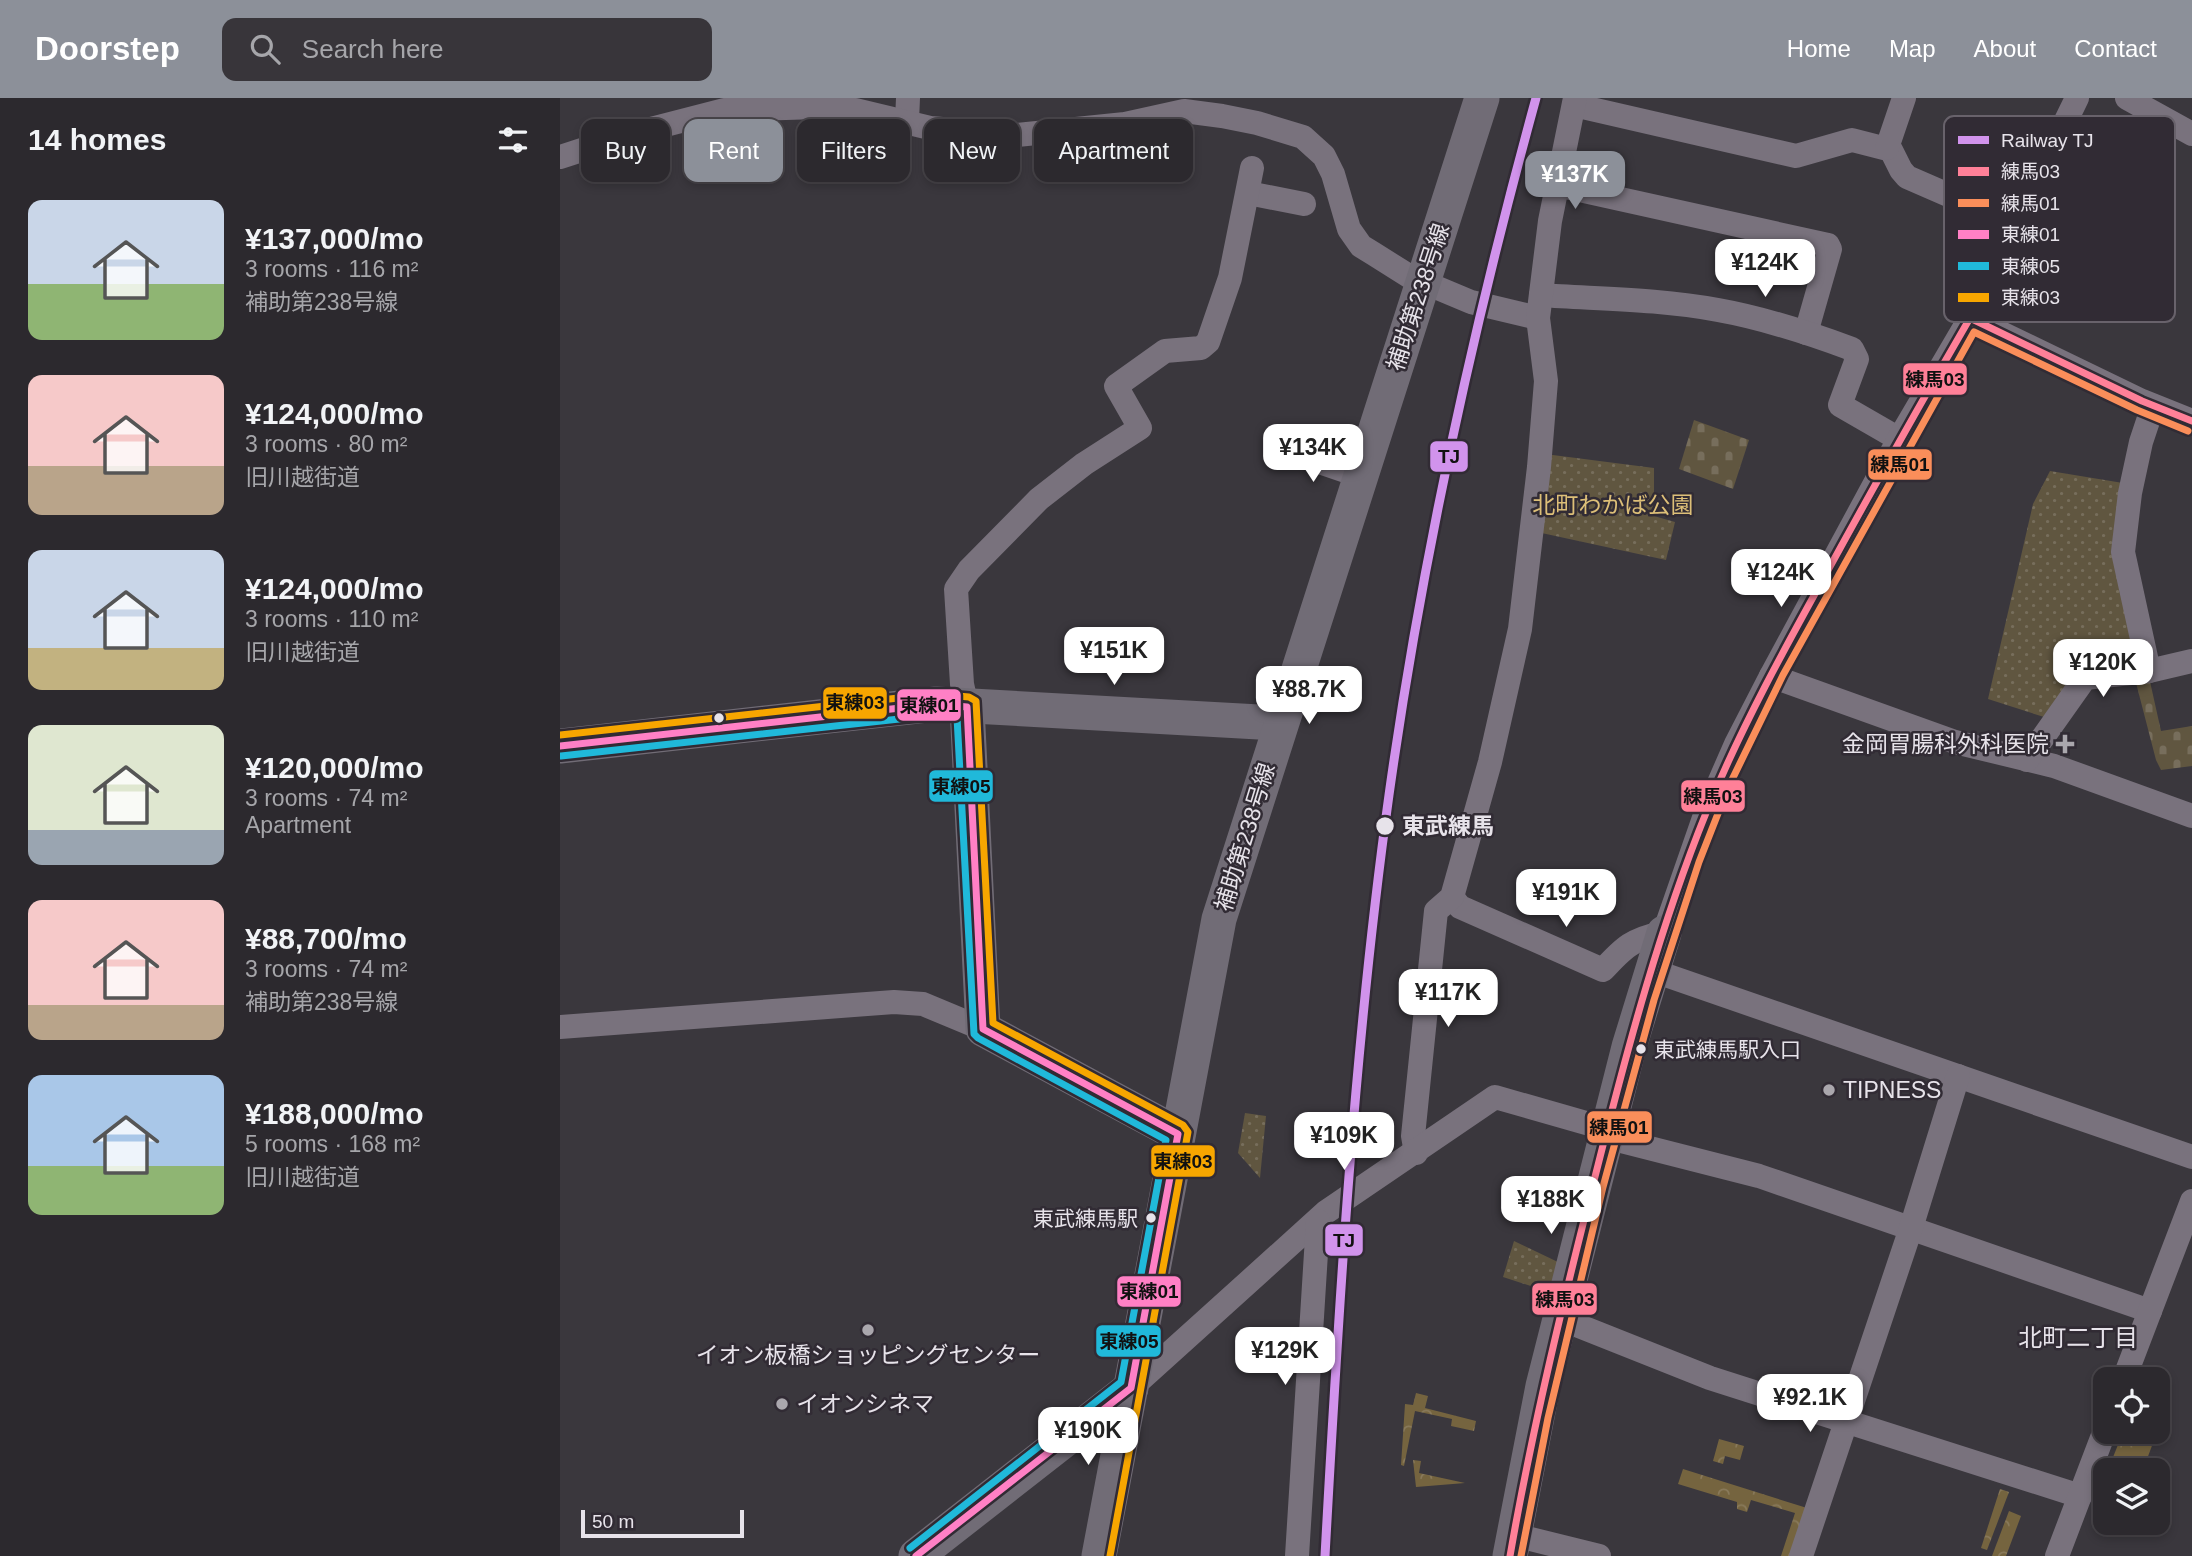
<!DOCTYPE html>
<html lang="en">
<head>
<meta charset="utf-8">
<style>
	:root { --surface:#2c292e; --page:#38353a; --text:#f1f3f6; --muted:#a6a6aa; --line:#48454a; --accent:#8c9099 }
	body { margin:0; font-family:Helvetica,"Noto Sans JP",sans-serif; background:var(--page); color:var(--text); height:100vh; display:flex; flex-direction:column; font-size:26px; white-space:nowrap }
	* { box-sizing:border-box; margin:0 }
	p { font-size:23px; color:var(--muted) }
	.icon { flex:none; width:38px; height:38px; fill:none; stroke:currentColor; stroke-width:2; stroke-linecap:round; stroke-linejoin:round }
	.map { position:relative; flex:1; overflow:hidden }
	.side { display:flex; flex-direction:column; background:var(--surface); width:560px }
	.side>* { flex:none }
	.banner { position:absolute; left:21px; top:21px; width:665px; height:63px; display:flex; gap:14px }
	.tools { position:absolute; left:1533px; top:1269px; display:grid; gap:14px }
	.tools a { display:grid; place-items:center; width:77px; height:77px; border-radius:14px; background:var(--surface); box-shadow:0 4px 10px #0003,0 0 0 2px var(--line); font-size:35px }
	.scale { position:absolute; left:21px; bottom:18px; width:163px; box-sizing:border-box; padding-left:7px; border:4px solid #e7e3ea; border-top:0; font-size:19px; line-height:24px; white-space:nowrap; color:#e7e3ea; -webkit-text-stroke:5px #312b34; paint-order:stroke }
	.price { position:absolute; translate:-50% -60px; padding:0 16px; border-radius:14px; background:#fff; color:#222; font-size:23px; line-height:46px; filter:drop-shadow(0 2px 4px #0008) }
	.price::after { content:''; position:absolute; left:50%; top:42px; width:21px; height:16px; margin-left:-10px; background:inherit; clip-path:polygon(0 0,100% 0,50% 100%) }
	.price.active { background:var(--accent); color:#fff }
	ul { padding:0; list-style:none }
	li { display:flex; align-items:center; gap:21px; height:175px; padding:0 28px }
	li span { display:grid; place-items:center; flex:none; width:196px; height:140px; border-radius:14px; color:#555 }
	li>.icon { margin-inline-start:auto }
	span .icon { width:84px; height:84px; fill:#fffc; stroke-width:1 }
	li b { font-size:30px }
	h2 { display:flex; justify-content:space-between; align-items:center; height:84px; padding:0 28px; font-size:30px }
	.pill { padding:0 24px; border-radius:14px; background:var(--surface); box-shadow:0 4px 10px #0003,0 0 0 2px var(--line); font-size:24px; line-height:63px }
	.pill.active { background:var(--accent); color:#fff }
	header { display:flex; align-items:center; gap:42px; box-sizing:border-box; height:98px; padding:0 35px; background:var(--accent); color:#fff }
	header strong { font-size:33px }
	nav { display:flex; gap:38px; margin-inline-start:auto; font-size:24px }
	.search { width:490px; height:63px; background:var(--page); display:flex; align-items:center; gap:18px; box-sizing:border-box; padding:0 24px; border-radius:14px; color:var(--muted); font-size:26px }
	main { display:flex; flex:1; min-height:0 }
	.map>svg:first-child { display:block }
	.green { fill:url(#green-dots) }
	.forest { fill:url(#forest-crowns) }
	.cemetery { fill:url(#cemetery-stones) }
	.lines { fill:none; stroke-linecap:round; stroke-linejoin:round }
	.street { stroke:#79727d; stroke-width:24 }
	.secondary { stroke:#716c76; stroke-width:35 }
	.bus-1-casing { stroke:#312b34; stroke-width:12 }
	.bus-2-casing { stroke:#312b34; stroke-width:12 }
	.bus-3-casing { stroke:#312b34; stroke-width:12 }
	.bus-4-casing { stroke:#312b34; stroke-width:12 }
	.bus-5-casing { stroke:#312b34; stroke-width:12 }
	.bus-1 { stroke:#ff8098; stroke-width:7 }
	.bus-2 { stroke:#fa8e5a; stroke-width:7 }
	.bus-3 { stroke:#ff80c5; stroke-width:7 }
	.bus-4 { stroke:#20b9da; stroke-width:7 }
	.bus-5 { stroke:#f7a600; stroke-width:7 }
	.rail-1-casing { stroke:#312b34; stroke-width:14 }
	.rail-1 { stroke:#d193ec; stroke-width:9 }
	.bus-dot { fill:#e7e3ea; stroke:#312b34; stroke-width:2.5 }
	.poi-dot { fill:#aaa7ad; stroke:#312b34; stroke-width:2.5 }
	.labels { text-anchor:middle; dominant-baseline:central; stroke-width:5; stroke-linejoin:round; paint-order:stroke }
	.bus-label { font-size:21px; fill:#e7e3ea; stroke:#312b34; text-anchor:start }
	.street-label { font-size:23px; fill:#e7e3ea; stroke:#312b34 }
	.park-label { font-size:23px; fill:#ddbf78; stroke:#312b34 }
	.poi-label { font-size:23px; fill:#e7e3ea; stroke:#312b34; text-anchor:start }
	.stop-label { font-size:23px; font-weight:bold; fill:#e7e3ea; stroke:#312b34; text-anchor:start }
	.neighbourhood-label { font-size:24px; fill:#e7e3ea; stroke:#312b34 }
	.key { fill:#312b34; stroke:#68626b; stroke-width:2 }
	.key-label { font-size:19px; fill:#e7e3ea }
	.line-badge { stroke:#312b34; stroke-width:2.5 }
	.pale-badge-label { font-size:19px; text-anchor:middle; font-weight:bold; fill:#111 }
</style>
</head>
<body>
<header>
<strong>Doorstep</strong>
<div class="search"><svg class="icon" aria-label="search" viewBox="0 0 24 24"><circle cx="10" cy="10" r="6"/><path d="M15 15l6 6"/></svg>Search here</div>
<nav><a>Home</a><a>Map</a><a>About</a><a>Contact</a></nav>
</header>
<main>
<section class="side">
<h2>14 homes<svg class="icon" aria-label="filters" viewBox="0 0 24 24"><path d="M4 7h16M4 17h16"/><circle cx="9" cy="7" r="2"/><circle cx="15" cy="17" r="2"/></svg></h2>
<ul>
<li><span style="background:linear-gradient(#c9d6e8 60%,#8fb573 0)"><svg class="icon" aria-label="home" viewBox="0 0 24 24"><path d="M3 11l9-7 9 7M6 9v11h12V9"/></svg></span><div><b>¥137,000/mo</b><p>3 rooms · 116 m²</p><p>補助第238号線</p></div></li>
<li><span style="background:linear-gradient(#f6c9c9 65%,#b9a48a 0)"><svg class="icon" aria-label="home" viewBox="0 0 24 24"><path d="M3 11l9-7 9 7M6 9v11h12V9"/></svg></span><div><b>¥124,000/mo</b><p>3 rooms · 80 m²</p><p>旧川越街道</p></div></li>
<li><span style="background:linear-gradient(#c9d6e8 70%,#c2b280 0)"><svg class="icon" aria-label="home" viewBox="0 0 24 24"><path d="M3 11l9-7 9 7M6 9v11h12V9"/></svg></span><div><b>¥124,000/mo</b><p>3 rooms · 110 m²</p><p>旧川越街道</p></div></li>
<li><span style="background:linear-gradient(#dfe7d0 75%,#9aa5b1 0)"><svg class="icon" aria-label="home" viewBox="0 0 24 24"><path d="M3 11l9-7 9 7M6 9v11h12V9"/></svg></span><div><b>¥120,000/mo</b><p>3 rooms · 74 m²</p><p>Apartment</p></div></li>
<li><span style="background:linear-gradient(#f6c9c9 75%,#b9a48a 0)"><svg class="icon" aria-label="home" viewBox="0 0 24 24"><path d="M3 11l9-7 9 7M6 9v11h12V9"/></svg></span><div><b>¥88,700/mo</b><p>3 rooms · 74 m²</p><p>補助第238号線</p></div></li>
<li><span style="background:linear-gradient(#a9c7e8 65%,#8fb573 0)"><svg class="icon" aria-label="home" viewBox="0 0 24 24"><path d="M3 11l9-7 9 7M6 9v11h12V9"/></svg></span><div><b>¥188,000/mo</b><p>5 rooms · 168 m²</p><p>旧川越街道</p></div></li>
</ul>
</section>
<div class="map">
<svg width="1632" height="1458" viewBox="0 0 1632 1458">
	<defs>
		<pattern id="green-dots" width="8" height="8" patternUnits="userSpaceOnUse" patternTransform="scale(1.75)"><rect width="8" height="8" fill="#605640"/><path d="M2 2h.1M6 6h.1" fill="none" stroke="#776e5c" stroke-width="1.8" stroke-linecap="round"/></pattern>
		<pattern id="forest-crowns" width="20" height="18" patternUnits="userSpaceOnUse" patternTransform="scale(1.75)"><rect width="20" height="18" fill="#75643f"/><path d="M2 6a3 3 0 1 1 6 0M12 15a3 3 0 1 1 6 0" fill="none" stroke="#897a5b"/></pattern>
		<pattern id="cemetery-stones" width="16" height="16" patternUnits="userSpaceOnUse" patternTransform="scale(1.75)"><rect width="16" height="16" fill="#605640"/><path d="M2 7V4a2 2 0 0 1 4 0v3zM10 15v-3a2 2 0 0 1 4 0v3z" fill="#776e5c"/></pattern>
	</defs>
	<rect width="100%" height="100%" fill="#3a373d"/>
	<!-- green -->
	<g class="green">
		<path d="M985,356L1094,370V418L1115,424L1106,462L977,434Z"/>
		<path d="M1490,373L1563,385L1575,557L1570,566L1484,619L1428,601L1473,406Z"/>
		<path d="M685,1015L706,1018L700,1080L678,1055Z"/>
		<path d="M954,1143L1000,1165L992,1195L943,1179Z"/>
	</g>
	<!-- forest -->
	<g class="forest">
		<path d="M856,1295L868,1298L865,1310L916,1323L914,1333L891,1328L892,1321L855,1313L844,1368L841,1367L845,1306L853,1307Z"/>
		<path d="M1563,1334H1597L1583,1372H1548Z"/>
		<path d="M1159,1341L1184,1348L1180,1362L1165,1358L1163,1366L1153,1363Z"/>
		<path d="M853,1362L861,1363L859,1375L905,1385L856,1389Z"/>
		<path d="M1123,1371L1247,1410L1231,1458H1221L1235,1415L1191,1402L1187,1414L1177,1411V1404L1118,1386Z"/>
		<path d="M1440,1391L1449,1394L1427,1452L1421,1450Z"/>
		<path d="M1449,1413L1461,1418L1446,1458H1432Z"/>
	</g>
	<!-- cemetery -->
	<g class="cemetery">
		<path d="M1134,322L1189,342L1173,391L1119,371Z"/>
		<path d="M1589,579L1601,633L1632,628V668L1601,672L1596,662L1575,581Z"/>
	</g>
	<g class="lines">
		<!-- street -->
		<g class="street">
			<path d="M1567,0L1632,36"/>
			<path d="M1014,7L1236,58L1292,42L1331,52L1341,72L1347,79L1455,126"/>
			<path d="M347,23L348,0"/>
			<path d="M1327,50L1344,0"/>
			<path d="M0,59L71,36L164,12L258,9L295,12L370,30L457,37L565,26L624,13L662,18L697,25L743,39L764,58L773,76L789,131L801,148L814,156L849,178L911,204L978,220"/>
			<path d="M997,87L1268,147L1270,151L1246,235"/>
			<path d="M688,95L744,106"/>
			<path d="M981,197C1039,201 1100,201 1158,212C1203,220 1249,235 1292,251L1297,261L1280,307L1339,341"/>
			<path d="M1410,220L1582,303L1632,323"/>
			<path d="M721,351L800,378"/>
			<path d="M1589,573L1563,454L1570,395L1581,344L1593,308"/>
			<path d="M1211,578L1395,644L1494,668L1632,718"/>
			<path d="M407,609L402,586L396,491L409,472L479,401L524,366L580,330L556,288L605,253L641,250L648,244L670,180L692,70"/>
			<path d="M1467,662L1525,580L1589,573L1632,563"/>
			<path d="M892,799L900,809L1043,872C1063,850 1073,840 1104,835L1145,717L1176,646L1211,578L1339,341L1410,220L1517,0"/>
			<path d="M1091,872L1632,1059"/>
			<path d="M0,929L334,904L363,906L423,931"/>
			<path d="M1046,1039L1199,1078L1590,1213"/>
			<path d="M856,1055L853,1038L876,813L892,799L930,664L960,531L979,369L986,283L978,220L990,123L1015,0"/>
			<path d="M999,1220L1150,1280L1520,1398"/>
			<path d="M1564,1281L1632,1103"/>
			<path d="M571,1290L766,1114L935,999L1047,1031"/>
			<path d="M954,1437L1039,1458"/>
			<path d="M737,1458L758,1123"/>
			<path d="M1241,1458L1351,1130L1398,978"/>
			<path d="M1497,1458L1545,1332"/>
		</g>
		<!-- secondary -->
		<g class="secondary">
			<path d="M407,609L423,931L618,1036"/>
			<path d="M0,648L376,606L699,624"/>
			<path d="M356,1458L571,1290"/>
			<path d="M539,1458L659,821L922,0"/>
			<path d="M950,1458L983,1288L1069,949L1104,835"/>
		</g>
		<!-- bus-1 casing -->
		<g class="bus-1-casing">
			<path id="bus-1" d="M950,1458C973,1326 1005,1196 1038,1067C1068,948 1100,829 1146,715C1181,629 1227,546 1272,465C1317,383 1363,301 1410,220L1582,303L1632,323"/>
		</g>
		<!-- bus-2 casing -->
		<g class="bus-2-casing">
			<path id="bus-2" d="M961,1458L988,1320L1043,1089L1094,902L1139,764L1168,690L1223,577L1414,234L1577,312L1628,333"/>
		</g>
		<!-- bus-3 casing -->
		<g class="bus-3-casing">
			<path id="bus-3" d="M0,648L376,606L407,609L423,931L618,1036L571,1290L356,1458"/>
		</g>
		<!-- bus-4 casing -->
		<g class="bus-4-casing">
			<path id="bus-4" d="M1,658L376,617L397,619L414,936L418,940L606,1042L561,1284L350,1450"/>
		</g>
		<!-- bus-5 casing -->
		<g class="bus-5-casing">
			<path id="bus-5" d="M0,637L375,596L409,599L416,603L433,925L623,1027L628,1034L550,1458"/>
		</g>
		<!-- bus-1 -->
		<use href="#bus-1" class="bus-1"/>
		<!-- bus-2 -->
		<use href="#bus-2" class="bus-2"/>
		<!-- bus-3 -->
		<use href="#bus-3" class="bus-3"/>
		<!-- bus-4 -->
		<use href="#bus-4" class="bus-4"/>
		<!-- bus-5 -->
		<use href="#bus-5" class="bus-5"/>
		<!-- rail-1 casing -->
		<g class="rail-1-casing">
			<path id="rail-1" d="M765,1458C779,1203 794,949 829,697C862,461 913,229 976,0"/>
		</g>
		<!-- rail-1 -->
		<use href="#rail-1" class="rail-1"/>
	</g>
	<!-- markers -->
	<g class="bus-dot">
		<circle cx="159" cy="620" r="6"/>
		<circle cx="825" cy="728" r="10"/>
		<circle cx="1081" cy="951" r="6"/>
		<circle cx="591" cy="1120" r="6"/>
	</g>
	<g class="poi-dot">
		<path d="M1501.5 635.5h7v7h7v7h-7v7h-7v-7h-7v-7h7z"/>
		<circle cx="1269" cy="992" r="7"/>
		<circle cx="308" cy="1232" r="7"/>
		<circle cx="222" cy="1306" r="7"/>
	</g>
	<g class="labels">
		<!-- bus labels -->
		<g class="bus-label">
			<text x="1094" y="951">東武練馬駅入口</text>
			<text x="578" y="1120" text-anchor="end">東武練馬駅</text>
		</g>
		<!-- street labels -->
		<g class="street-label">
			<text transform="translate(858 199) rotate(-72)">補助第238号線</text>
			<text transform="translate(685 739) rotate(-73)">補助第238号線</text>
		</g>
		<!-- park labels -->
		<g class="park-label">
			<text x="1053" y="407">北町わかば公園</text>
		</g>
		<!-- poi labels -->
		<g class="poi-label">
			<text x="1489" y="646" text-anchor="end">金岡胃腸科外科医院</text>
			<text x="1283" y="992">TIPNESS</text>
			<text x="308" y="1257" text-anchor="middle">イオン板橋ショッピングセンター</text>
			<text x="236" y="1306">イオンシネマ</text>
		</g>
		<!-- stop labels -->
		<g class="stop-label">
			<text x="842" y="728">東武練馬</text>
		</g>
		<!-- neighbourhood labels -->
		<g class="neighbourhood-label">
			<text x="1518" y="1239">北町二丁目</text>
		</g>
	</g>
	<!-- legend -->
	<rect x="1384" y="18" width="231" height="206" rx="10" class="key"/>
	<rect x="1398" y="38" width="31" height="8" fill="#d193ec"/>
	<rect x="1398" y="69" width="31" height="9" fill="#ff8098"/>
	<rect x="1398" y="101" width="31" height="8" fill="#fa8e5a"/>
	<rect x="1398" y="132" width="31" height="9" fill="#ff80c5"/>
	<rect x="1398" y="164" width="31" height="8" fill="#20b9da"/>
	<rect x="1398" y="195" width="31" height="9" fill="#f7a600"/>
	<g class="key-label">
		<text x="1441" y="49">Railway TJ</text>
		<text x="1441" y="80">練馬03</text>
		<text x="1441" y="112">練馬01</text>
		<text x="1441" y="143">東練01</text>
		<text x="1441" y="175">東練05</text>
		<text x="1441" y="206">東練03</text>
	</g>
	<g class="line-badge">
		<rect x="1342" y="264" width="66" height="34" rx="7" fill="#ff8098"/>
		<rect x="869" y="342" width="40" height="33" rx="7" fill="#d193ec"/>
		<rect x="1307" y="350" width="66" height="33" rx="7" fill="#fa8e5a"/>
		<rect x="262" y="588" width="66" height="34" rx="7" fill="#f7a600"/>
		<rect x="336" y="590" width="66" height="34" rx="7" fill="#ff80c5"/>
		<rect x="368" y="671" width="66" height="34" rx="7" fill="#20b9da"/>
		<rect x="1120" y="681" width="66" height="34" rx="7" fill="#ff8098"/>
		<rect x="1026" y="1012" width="67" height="34" rx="7" fill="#fa8e5a"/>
		<rect x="590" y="1046" width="66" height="34" rx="7" fill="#f7a600"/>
		<rect x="764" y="1125" width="40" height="34" rx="7" fill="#d193ec"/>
		<rect x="556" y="1177" width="66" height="33" rx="7" fill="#ff80c5"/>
		<rect x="971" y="1184" width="67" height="34" rx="7" fill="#ff8098"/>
		<rect x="535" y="1226" width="67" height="34" rx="7" fill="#20b9da"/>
	</g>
	<g class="pale-badge-label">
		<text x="1375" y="288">練馬03</text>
		<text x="889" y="365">TJ</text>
		<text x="1340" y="373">練馬01</text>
		<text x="295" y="611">東練03</text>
		<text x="369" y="614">東練01</text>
		<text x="401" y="695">東練05</text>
		<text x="1153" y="705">練馬03</text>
		<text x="1059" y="1036">練馬01</text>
		<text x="623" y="1070">東練03</text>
		<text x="784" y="1149">TJ</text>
		<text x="589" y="1200">東練01</text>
		<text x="1005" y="1208">練馬03</text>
		<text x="569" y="1250">東練05</text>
	</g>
</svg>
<div class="tools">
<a><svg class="icon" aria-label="locate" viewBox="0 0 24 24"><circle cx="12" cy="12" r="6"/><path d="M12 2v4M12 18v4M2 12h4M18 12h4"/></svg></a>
<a><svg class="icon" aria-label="layers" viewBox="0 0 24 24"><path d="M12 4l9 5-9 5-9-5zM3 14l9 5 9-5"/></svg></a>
</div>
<div class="scale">50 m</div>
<b class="price active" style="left:1015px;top:113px">¥137K</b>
<b class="price" style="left:1205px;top:201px">¥124K</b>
<b class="price" style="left:753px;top:386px">¥134K</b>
<b class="price" style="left:1221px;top:511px">¥124K</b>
<b class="price" style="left:554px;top:589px">¥151K</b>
<b class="price" style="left:1543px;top:601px">¥120K</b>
<b class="price" style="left:749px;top:628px">¥88.7K</b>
<b class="price" style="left:1006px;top:831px">¥191K</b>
<b class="price" style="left:888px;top:931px">¥117K</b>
<b class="price" style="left:784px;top:1074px">¥109K</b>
<b class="price" style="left:991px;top:1138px">¥188K</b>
<b class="price" style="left:725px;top:1289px">¥129K</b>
<b class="price" style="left:1250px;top:1336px">¥92.1K</b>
<b class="price" style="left:528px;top:1369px">¥190K</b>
<div class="banner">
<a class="pill">Buy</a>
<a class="pill active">Rent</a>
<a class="pill">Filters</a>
<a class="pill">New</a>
<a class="pill">Apartment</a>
</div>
</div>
</main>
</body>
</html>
